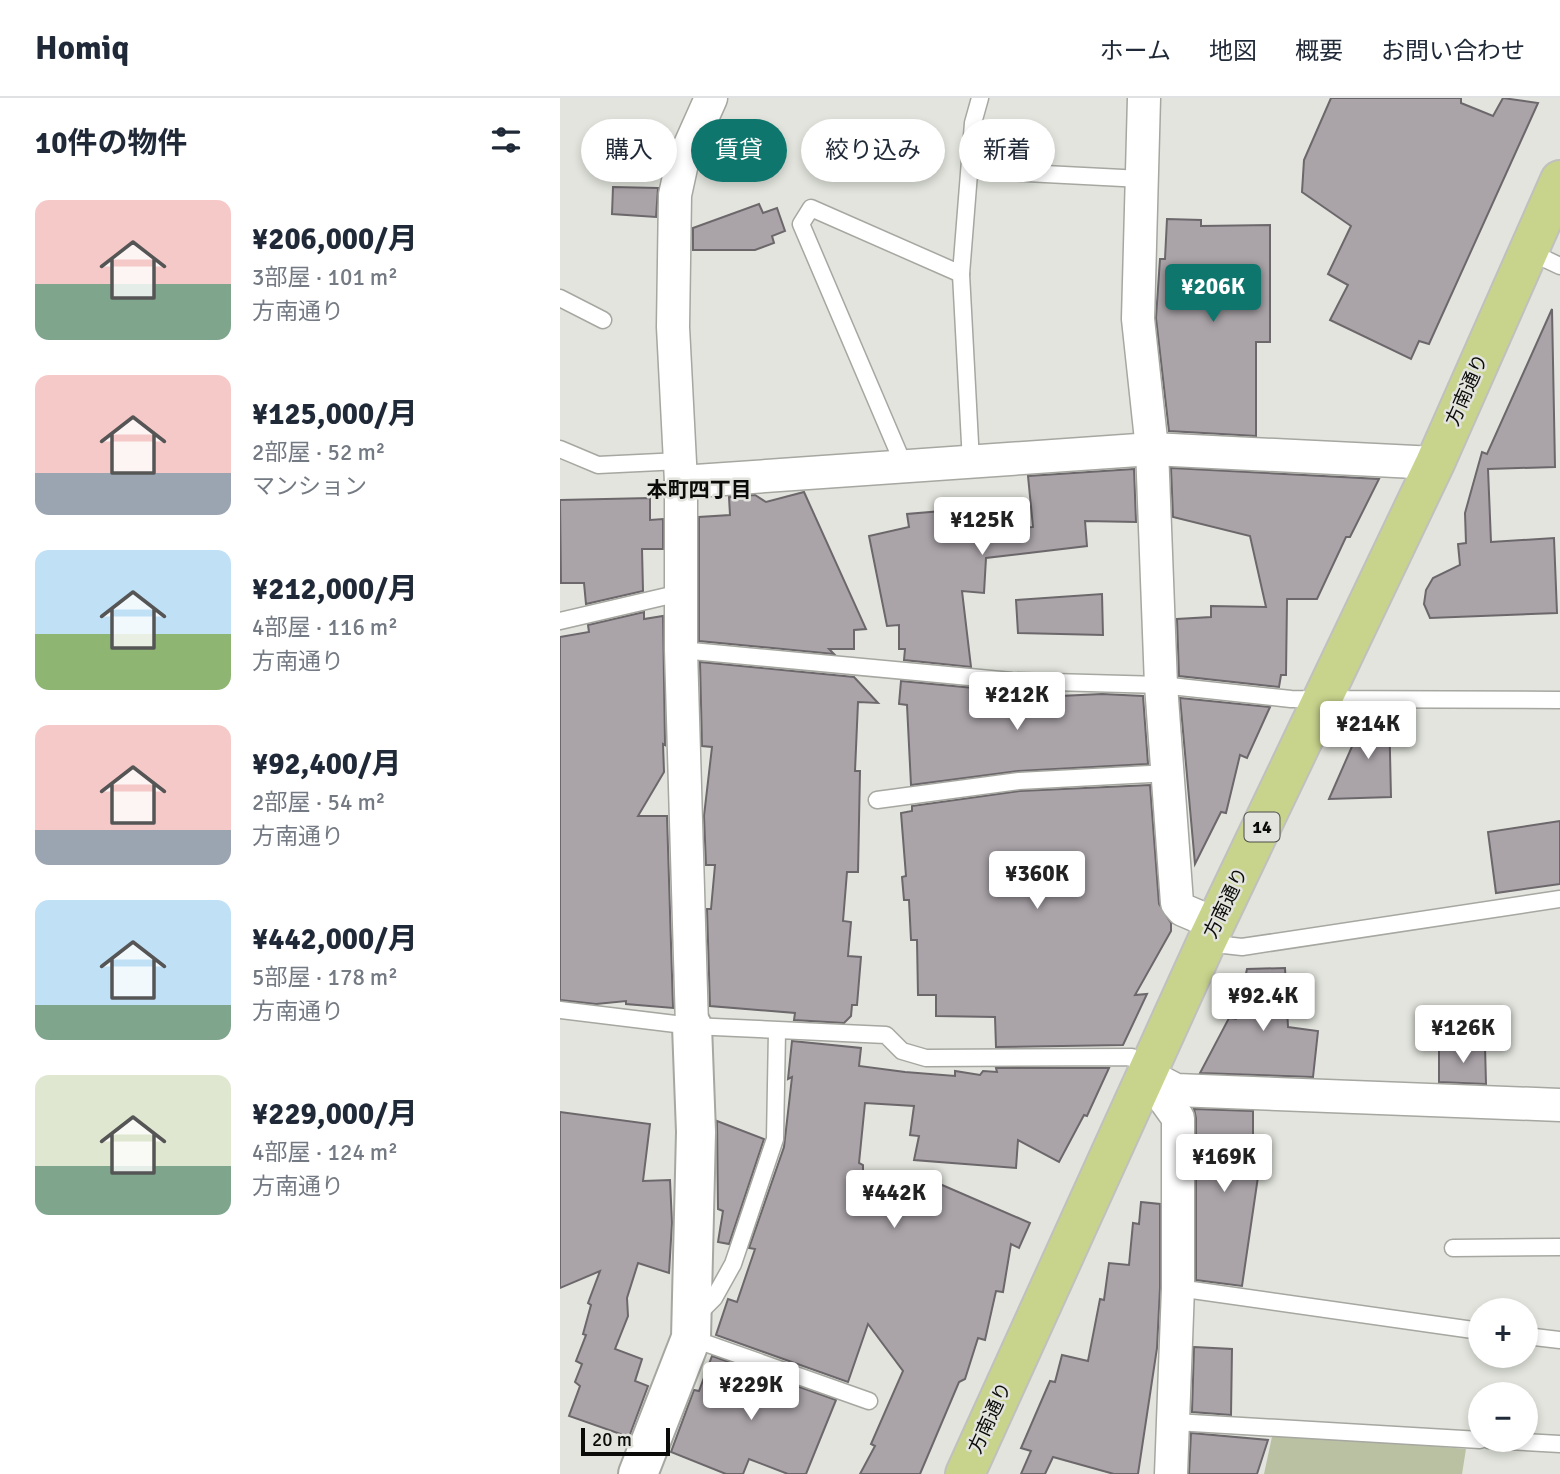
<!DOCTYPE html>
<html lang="ja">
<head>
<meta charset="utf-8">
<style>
	:root { --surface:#fff; --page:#f6f6f7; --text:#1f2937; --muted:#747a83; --line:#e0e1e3; --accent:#0f766e }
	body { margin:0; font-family:Signika,"Noto Sans JP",sans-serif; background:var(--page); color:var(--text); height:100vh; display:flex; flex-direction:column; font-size:26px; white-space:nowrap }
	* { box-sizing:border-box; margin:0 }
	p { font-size:23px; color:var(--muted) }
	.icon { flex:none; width:38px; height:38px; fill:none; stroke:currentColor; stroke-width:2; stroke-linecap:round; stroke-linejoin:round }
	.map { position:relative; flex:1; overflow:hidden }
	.drawer { display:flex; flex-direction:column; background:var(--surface); width:560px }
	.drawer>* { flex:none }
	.guide { position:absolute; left:21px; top:21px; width:665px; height:63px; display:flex; gap:14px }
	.fabs { position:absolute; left:908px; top:1200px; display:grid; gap:14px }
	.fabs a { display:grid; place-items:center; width:70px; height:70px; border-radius:50%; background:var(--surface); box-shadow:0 4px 10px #0003; font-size:35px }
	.scale { position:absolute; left:21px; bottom:18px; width:89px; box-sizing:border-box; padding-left:7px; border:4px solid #0b0c09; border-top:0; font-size:19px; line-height:24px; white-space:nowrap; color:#0b0c09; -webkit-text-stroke:5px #e2e4dd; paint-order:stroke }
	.price { position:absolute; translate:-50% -60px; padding:0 16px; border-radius:7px; background:#fff; color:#222; font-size:23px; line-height:46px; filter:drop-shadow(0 2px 4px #0008) }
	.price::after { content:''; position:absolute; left:50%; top:42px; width:21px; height:16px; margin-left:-10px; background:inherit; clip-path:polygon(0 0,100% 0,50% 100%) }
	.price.current { background:var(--accent); color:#fff }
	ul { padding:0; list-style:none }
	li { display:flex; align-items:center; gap:21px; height:175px; padding:0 35px }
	li span { display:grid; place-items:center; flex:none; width:196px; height:140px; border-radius:14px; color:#555 }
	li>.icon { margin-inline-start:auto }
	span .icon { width:84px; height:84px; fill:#fffc; stroke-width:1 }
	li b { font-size:30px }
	h2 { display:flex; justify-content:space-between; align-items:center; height:84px; padding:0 35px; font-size:30px }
	.tag { padding:0 24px; border-radius:32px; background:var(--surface); box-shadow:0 4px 10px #0003; font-size:24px; line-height:63px }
	.tag.current { background:var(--accent); color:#fff }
	header { display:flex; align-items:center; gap:42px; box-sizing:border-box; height:98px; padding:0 35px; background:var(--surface); border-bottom:2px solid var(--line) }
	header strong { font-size:33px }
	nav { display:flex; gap:38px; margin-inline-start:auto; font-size:24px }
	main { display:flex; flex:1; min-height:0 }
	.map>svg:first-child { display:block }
	.green { fill:#bac1a3 }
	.building { fill:#aaa4a9; stroke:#6c676b; stroke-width:2 }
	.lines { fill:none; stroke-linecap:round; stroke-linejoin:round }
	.lane-casing { stroke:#a5a7a0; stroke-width:19 }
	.street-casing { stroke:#a5a7a0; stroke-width:35 }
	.secondary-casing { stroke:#a5a7a0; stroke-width:42 }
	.primary-casing { stroke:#c0c0bf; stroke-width:42 }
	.lane { stroke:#fff; stroke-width:16 }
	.street { stroke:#fff; stroke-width:32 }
	.secondary { stroke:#fff; stroke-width:38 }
	.primary { stroke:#c8d48c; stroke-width:38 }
	.labels { text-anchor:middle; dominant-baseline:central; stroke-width:5; stroke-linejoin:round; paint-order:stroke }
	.shield { fill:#e2e4dd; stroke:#4c4d49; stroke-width:2 }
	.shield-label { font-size:18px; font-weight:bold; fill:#0b0c09 }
	.street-label { font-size:19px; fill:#0b0c09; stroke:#e2e4dd }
	.neighbourhood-label { font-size:21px; font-weight:bold; fill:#0b0c09; stroke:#e2e4dd }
</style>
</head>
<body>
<header>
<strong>Homiq</strong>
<nav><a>ホーム</a><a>地図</a><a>概要</a><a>お問い合わせ</a></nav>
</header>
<main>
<section class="drawer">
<h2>10件の物件<svg class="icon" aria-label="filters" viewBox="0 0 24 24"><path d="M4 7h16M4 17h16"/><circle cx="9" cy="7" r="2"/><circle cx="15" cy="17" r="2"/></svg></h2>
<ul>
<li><span style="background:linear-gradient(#f6c9c9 60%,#7fa58c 0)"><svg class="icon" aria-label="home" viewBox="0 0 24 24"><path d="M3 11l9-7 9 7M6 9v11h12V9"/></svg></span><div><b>¥206,000/月</b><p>3部屋 · 101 m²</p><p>方南通り</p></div></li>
<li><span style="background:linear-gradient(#f6c9c9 70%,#9aa5b1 0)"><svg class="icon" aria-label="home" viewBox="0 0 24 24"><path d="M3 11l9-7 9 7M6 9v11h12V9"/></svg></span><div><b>¥125,000/月</b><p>2部屋 · 52 m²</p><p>マンション</p></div></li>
<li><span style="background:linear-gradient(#bfe0f5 60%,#8fb573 0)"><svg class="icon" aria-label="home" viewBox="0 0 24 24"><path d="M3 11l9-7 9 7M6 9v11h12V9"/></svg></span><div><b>¥212,000/月</b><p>4部屋 · 116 m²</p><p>方南通り</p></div></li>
<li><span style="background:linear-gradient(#f6c9c9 75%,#9aa5b1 0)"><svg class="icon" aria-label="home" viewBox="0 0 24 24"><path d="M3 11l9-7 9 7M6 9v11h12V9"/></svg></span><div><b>¥92,400/月</b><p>2部屋 · 54 m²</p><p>方南通り</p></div></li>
<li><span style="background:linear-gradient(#bfe0f5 75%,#7fa58c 0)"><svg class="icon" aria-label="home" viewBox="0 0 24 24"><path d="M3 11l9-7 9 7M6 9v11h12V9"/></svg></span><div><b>¥442,000/月</b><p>5部屋 · 178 m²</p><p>方南通り</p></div></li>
<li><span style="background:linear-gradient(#dfe7d0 65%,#7fa58c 0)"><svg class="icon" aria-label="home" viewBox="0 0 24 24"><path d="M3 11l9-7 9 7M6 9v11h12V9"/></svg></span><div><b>¥229,000/月</b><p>4部屋 · 124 m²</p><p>方南通り</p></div></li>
</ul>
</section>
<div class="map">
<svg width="1000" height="1376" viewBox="0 0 1000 1376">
	<rect width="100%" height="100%" fill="#e2e4dd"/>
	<!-- green -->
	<path class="green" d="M713,1334L906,1351L902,1376H704Z"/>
	<!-- building -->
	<g class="building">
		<path d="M771,0H901V5L933,18L943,0L978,5L869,246L859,243L851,261L770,222L788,187L768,176L791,128L742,94L744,62Z"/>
		<path d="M53,89L98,90L96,119L52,116Z"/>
		<path d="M199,106L203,115L217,110L225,133L212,138L214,145L195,152H133V130Z"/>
		<path d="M607,121L641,122V128L710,127V244H696V338L609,333L596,220L600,161H605Z"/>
		<path d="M992,211L995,369L928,371L931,444L994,440L997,515L870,520L864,506L866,492L873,480L900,467L898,446L906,445L905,415L922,354L927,356Z"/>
		<path d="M611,370L819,381L790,439H786L757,501H727L726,577H721L719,589L619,578L617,521L651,519V508L706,509L690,438L613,419Z"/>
		<path d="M574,371L576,424L525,423L527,448L426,460L424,495L402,493L411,569L344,562L345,551H339V527L327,528L309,438L349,429L347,416L406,411L408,437L473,429L468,378Z"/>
		<path d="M244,394L306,531L294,532V551H269L274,556L139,543V419L170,417L169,399L195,397L206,404Z"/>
		<path d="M90,400V422L103,421V451H82L83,493L26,506L24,485H1L0,402Z"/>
		<path d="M542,496L543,537L458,535L456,502Z"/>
		<path d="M84,514V521L103,518L105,647L103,646L104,674L78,718H107L113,910L66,906V903L36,906L0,902V539L29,534L28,527Z"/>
		<path d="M140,564L294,579L318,605L298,604L295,673H300L298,774H287L283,823L291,824L288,858L301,859L297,907H292L291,918L284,925L234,922L235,915L150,908L147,811H151L155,767H146L144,718L152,649L142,648Z"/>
		<path d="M341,583L414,590V595L447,593L448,601L500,602V598L542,596L583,598L588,666L458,673L351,687L347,607L339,606Z"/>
		<path d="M620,600L710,609L687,660L680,657L666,715L661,714L635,766Z"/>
		<path d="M808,612H829L831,699L769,701Z"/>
		<path d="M590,687L599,806L611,825V833L575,897L587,896L563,947L436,949L435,919L376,918V897H358L357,842H351L349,802H344L342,779L346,778L341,715L352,713V708L460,693Z"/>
		<path d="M1000,723V786L936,795L928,734Z"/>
		<path d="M725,870L728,929L758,933L753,979L640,975L669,920L676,921L687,871Z"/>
		<path d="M232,943L301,950L299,968L345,974L395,978V973L420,977L423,973L437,974L436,970H549L527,1018L524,1017L499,1064L458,1042L456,1070L354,1062L359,1038L350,1037L354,1008L305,1005L299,1065L303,1067V1089L345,1105L352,1074L470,1125L459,1150L451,1146L443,1194L436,1193L425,1242L418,1240L405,1281L399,1284L360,1376H300L315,1348L311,1346L343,1273L308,1226L288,1284L156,1237L168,1201L177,1204L195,1151L189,1150L224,1049L232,979L228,981Z"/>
		<path d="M925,948L926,986L879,984V949Z"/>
		<path d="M634,1011L693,1013V1064L700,1065L682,1188L636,1182V1020Z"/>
		<path d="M0,1014L90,1026L83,1083L110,1082L112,1125L109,1175L78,1165L67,1200L68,1218L55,1251L82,1261L75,1283L88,1288L69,1339L9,1318L20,1288L15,1284L22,1266L16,1263L26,1237L23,1236L31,1207L28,1205L40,1173L0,1190Z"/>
		<path d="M157,1023L204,1041L169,1146L158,1144L163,1113L158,1111Z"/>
		<path d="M581,1104L600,1106V1190L597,1250L578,1376H554L493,1359L485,1376H461L471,1353L461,1350L490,1283L495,1284L502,1257L528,1263L540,1201L544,1202L549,1165L569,1167L573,1125L579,1126Z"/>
		<path d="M634,1249L672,1251L671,1317L632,1314Z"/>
		<path d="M152,1258L276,1302L246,1376H228L189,1361L183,1376H166L111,1354L134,1292L139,1293Z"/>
		<path d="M631,1335L708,1342L697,1376H629Z"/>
	</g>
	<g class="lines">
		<!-- lane casing -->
		<g class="lane-casing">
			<g id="lane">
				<path d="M410,72L582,81"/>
				<path d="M968,153L1000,168"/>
				<path d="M0,200L43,222"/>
				<path d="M0,351L38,367L120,363"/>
				<path d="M411,364L401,176L413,25L420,0"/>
				<path d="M345,370L241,126L251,110L401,176"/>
				<path d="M0,523L120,495"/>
				<path d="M121,552L452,583L601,587L731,601L1000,602"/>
				<path d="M317,702L459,683L609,675"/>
				<path d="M646,845L682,849L1000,801"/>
				<path d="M0,912L132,928L326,937L342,953L366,960L572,959L586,975"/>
				<path d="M893,1150L1000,1149"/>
				<path d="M618,1190L920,1233"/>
				<path d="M138,1216L154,1200L173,1166L215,1041L217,933"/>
				<path d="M966,1238L1000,1242"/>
				<path d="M131,1240L309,1303"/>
				<path d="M615,1324L920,1342"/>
				<path d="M929,1342L1000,1346"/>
			</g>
		</g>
		<!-- street casing -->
		<g class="street-casing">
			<g id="street">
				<path d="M584,0L578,221L592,351L601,587L617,805L623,812L656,826"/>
				<path d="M121,384L592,351L875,365"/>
				<path d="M132,928L121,552V384L113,229L115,97L122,65L151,0"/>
				<path d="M587,977L616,992L1000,1007"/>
				<path d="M588,978L618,1020V1190L611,1376"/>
			</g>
		</g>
		<!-- secondary casing -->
		<g class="secondary-casing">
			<path id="secondary" d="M78,1376L131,1240L136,1034L132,928"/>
		</g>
		<!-- primary casing -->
		<g class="primary-casing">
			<path id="primary" d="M405,1376L646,845L875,365L1000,82"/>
		</g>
		<!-- lane -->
		<use href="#lane" class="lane"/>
		<!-- street -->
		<use href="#street" class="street"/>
		<!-- secondary -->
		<use href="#secondary" class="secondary"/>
		<!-- primary -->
		<use href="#primary" class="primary"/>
	</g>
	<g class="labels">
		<!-- shield labels -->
		<rect class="shield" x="684.5" y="714.5" width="35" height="29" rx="5"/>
		<g class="shield-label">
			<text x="702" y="729">14</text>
		</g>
		<!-- street labels -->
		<g class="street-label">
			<text transform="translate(907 292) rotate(-66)">方南通り</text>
			<text transform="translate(666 805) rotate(-64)">方南通り</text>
			<text transform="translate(430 1320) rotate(-65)">方南通り</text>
		</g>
		<!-- neighbourhood labels -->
		<g class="neighbourhood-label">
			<text x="139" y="392">本町四丁目</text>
		</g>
	</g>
</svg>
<div class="fabs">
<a>+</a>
<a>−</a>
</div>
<div class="scale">20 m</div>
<b class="price current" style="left:653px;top:226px">¥206K</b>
<b class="price" style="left:422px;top:459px">¥125K</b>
<b class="price" style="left:457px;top:634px">¥212K</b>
<b class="price" style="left:808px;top:663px">¥214K</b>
<b class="price" style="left:477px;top:813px">¥360K</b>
<b class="price" style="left:703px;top:935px">¥92.4K</b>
<b class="price" style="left:903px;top:967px">¥126K</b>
<b class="price" style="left:664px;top:1096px">¥169K</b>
<b class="price" style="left:334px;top:1132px">¥442K</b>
<b class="price" style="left:191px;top:1324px">¥229K</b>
<div class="guide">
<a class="tag">購入</a>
<a class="tag current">賃貸</a>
<a class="tag">絞り込み</a>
<a class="tag">新着</a>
</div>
</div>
</main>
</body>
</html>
